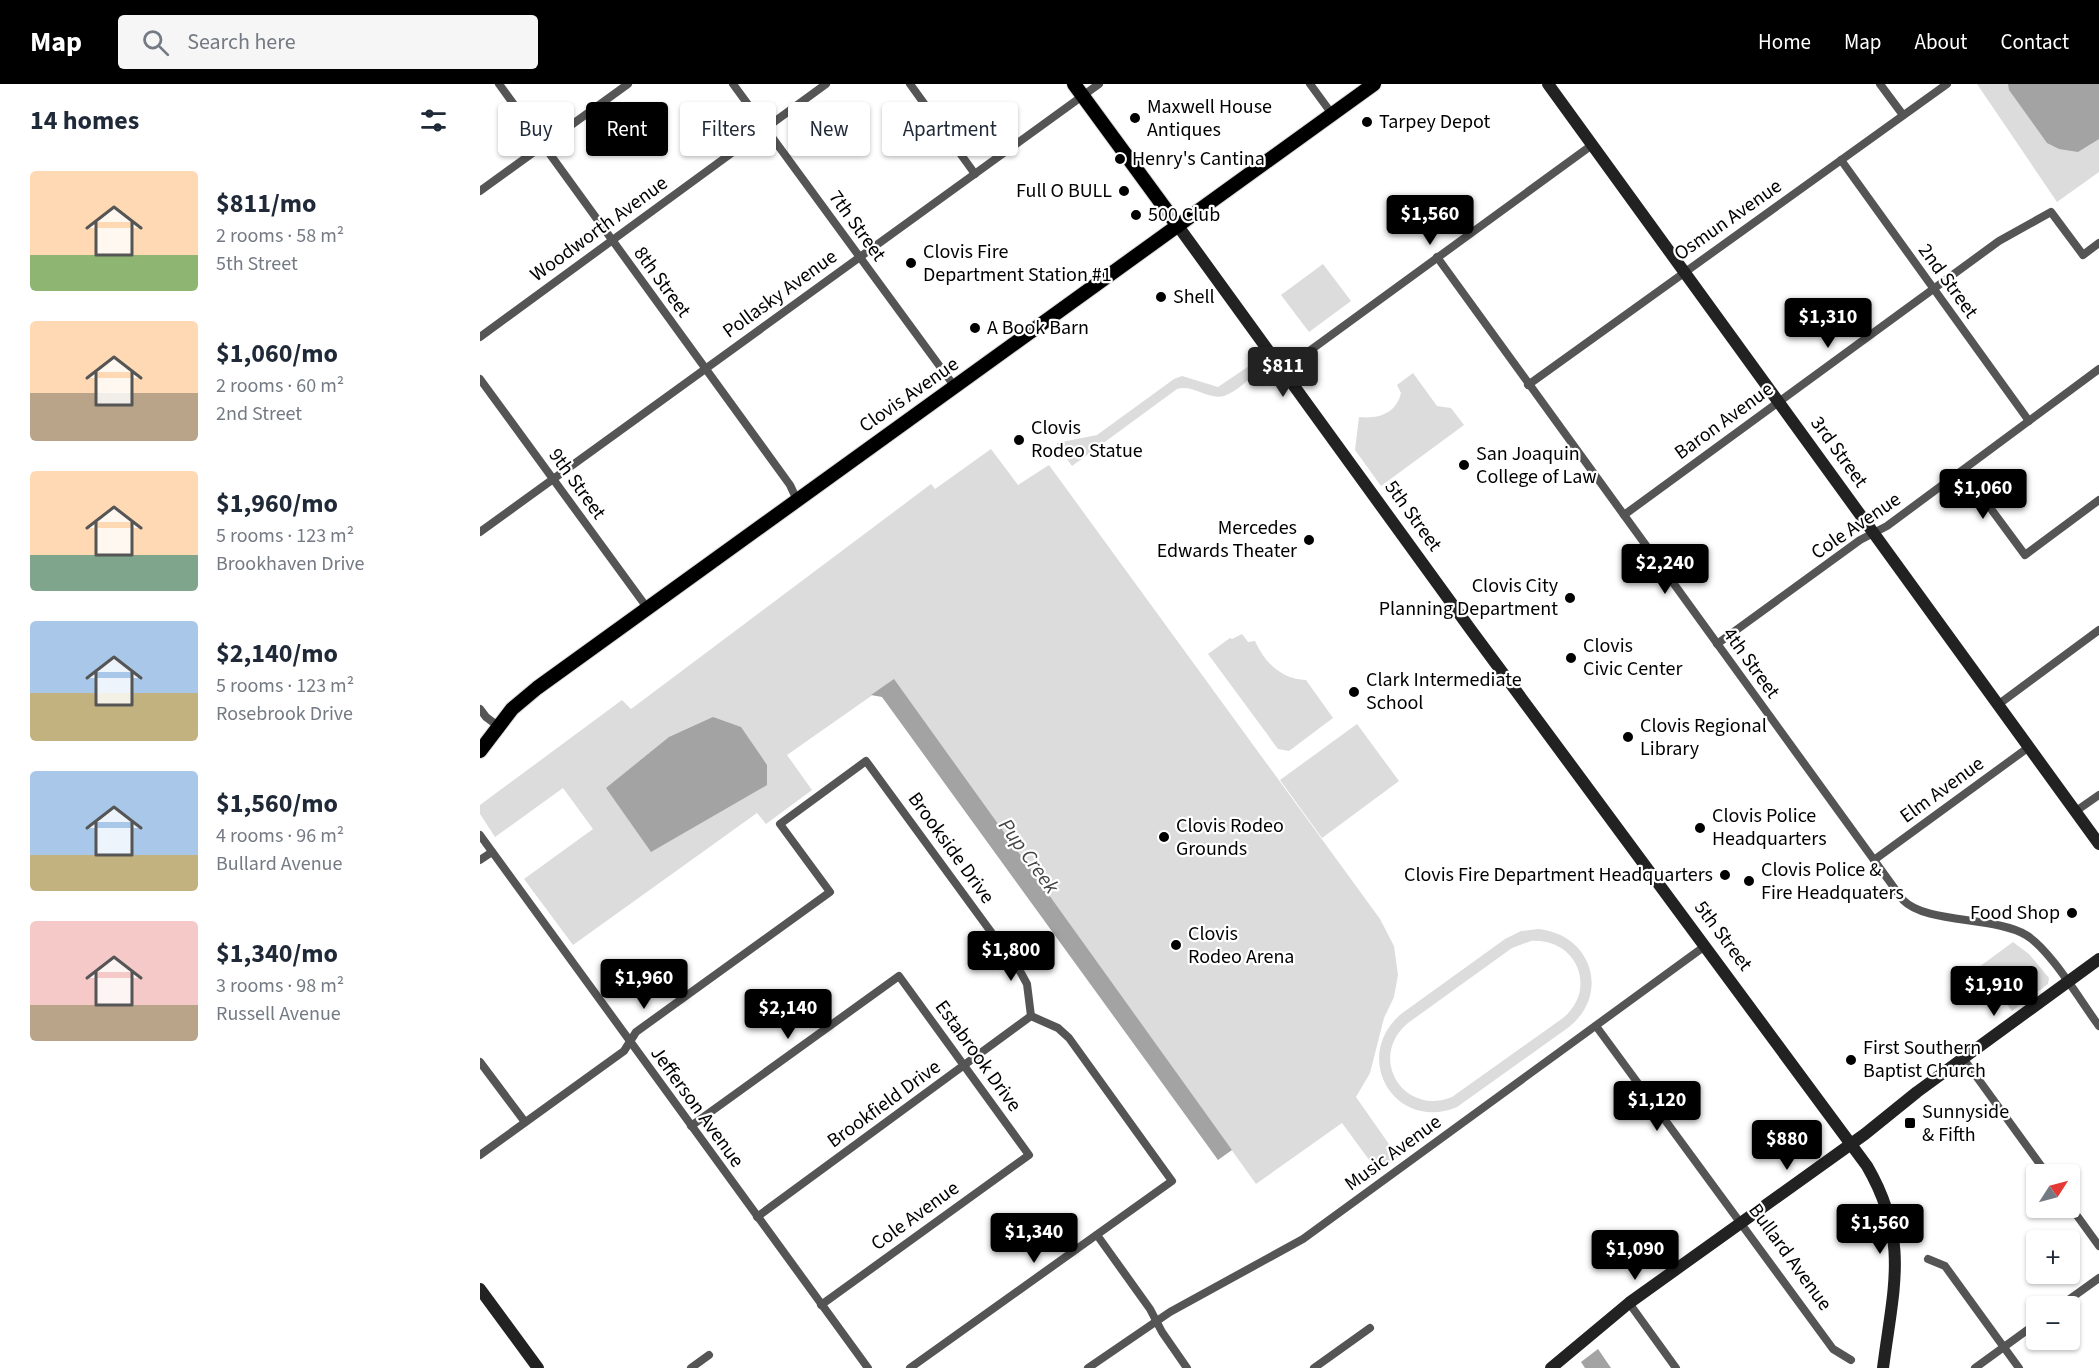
<!DOCTYPE html>
<html lang="en">
<head>
<meta charset="utf-8">
<style>
	:root { --surface:#fff; --page:#f6f6f7; --text:#1f2937; --muted:#747a83; --accent:#000 }
	body { margin:0; font-family:"Source Sans 3",sans-serif; background:var(--page); color:var(--text); height:100vh; display:flex; flex-direction:column; font-size:22px; white-space:nowrap }
	* { box-sizing:border-box; margin:0 }
	p { font-size:20px; color:var(--muted) }
	.icon { flex:none; width:33px; height:33px; fill:none; stroke:currentColor; stroke-width:2; stroke-linecap:round; stroke-linejoin:round }
	.map { position:relative; flex:1; overflow:hidden }
	.details { display:flex; flex-direction:column; background:var(--surface); width:480px }
	.details>* { flex:none }
	.banner { position:absolute; left:18px; top:18px; width:570px; height:54px; display:flex; gap:12px }
	.needle { width:39px; rotate:54deg }
	.buttons { position:absolute; left:1546px; top:1080px; display:grid; gap:12px }
	.buttons a { display:grid; place-items:center; width:54px; height:54px; border-radius:6px; background:var(--surface); box-shadow:0 2px 4px #0004; font-size:30px }
	.price { position:absolute; translate:-50% -51px; padding:0 14px; border-radius:6px; background:var(--accent); color:#fff; font-size:20px; line-height:39px; filter:drop-shadow(0 2px 3px #0008) }
	.price::after { content:''; position:absolute; left:50%; top:36px; width:18px; height:14px; margin-left:-9px; background:inherit; clip-path:polygon(0 0,100% 0,50% 100%) }
	.price.on { background:#222; color:#fff }
	ul { padding:0; list-style:none }
	li { display:flex; align-items:center; gap:18px; height:150px; padding:0 30px }
	li span { display:grid; place-items:center; flex:none; width:168px; height:120px; border-radius:6px; color:#555 }
	li>.icon { margin-inline-start:auto }
	span .icon { width:72px; height:72px; fill:#fffc; stroke-width:1 }
	li b { font-size:26px }
	h2 { display:flex; justify-content:space-between; align-items:center; height:72px; padding:0 30px; font-size:26px }
	.pill { padding:0 21px; border-radius:6px; background:var(--surface); box-shadow:0 2px 4px #0004; font-size:21px; line-height:54px }
	.pill.on { background:var(--accent); color:#fff }
	header { display:flex; align-items:center; gap:36px; box-sizing:border-box; height:84px; padding:0 30px; background:var(--accent); color:#fff }
	header strong { font-size:28px }
	nav { display:flex; gap:33px; margin-inline-start:auto; font-size:21px }
	.search { width:420px; height:54px; background:var(--page); display:flex; align-items:center; gap:15px; box-sizing:border-box; padding:0 21px; border-radius:6px; color:var(--muted); font-size:22px }
	main { display:flex; flex:1; min-height:0 }
	.map>svg:first-child { display:block }
	.green { fill:#dcdcdc; fill-rule:evenodd }
	.water { fill:#a3a3a3 }
	.lines { fill:none; stroke-linecap:round; stroke-linejoin:round }
	.primary-casing { stroke:#dbdbdb; stroke-width:16 }
	.street { stroke:#555; stroke-width:8 }
	.secondary { stroke:#222; stroke-width:12 }
	.primary { stroke:#000; stroke-width:14 }
	.poi-dot { fill:#000; stroke:#fff; stroke-width:2 }
	.labels { text-anchor:middle; dominant-baseline:central; stroke-width:4.5; stroke-linejoin:round; paint-order:stroke }
	.poi-label { font-size:20px; fill:#000; stroke:#fff; text-anchor:start }
	.street-label { font-size:20px; fill:#000; stroke:#fff }
	.water-label { font-size:21px; font-style:italic; fill:#444; stroke:#fff }
</style>
</head>
<body>
<header>
<strong>Map</strong>
<div class="search"><svg class="icon" aria-label="search" viewBox="0 0 24 24"><circle cx="10" cy="10" r="6"/><path d="M15 15l6 6"/></svg>Search here</div>
<nav><a>Home</a><a>Map</a><a>About</a><a>Contact</a></nav>
</header>
<main>
<section class="details">
<h2>14 homes<svg class="icon" aria-label="filters" viewBox="0 0 24 24"><path d="M4 7h16M4 17h16"/><circle cx="9" cy="7" r="2"/><circle cx="15" cy="17" r="2"/></svg></h2>
<ul>
<li><span style="background:linear-gradient(#ffd9b3 70%,#8fb573 0)"><svg class="icon" aria-label="home" viewBox="0 0 24 24"><path d="M3 11l9-7 9 7M6 9v11h12V9"/></svg></span><div><b>$811/mo</b><p>2 rooms · 58 m²</p><p>5th Street</p></div></li>
<li><span style="background:linear-gradient(#ffd9b3 60%,#b9a48a 0)"><svg class="icon" aria-label="home" viewBox="0 0 24 24"><path d="M3 11l9-7 9 7M6 9v11h12V9"/></svg></span><div><b>$1,060/mo</b><p>2 rooms · 60 m²</p><p>2nd Street</p></div></li>
<li><span style="background:linear-gradient(#ffd9b3 70%,#7fa58c 0)"><svg class="icon" aria-label="home" viewBox="0 0 24 24"><path d="M3 11l9-7 9 7M6 9v11h12V9"/></svg></span><div><b>$1,960/mo</b><p>5 rooms · 123 m²</p><p>Brookhaven Drive</p></div></li>
<li><span style="background:linear-gradient(#a9c7e8 60%,#c2b280 0)"><svg class="icon" aria-label="home" viewBox="0 0 24 24"><path d="M3 11l9-7 9 7M6 9v11h12V9"/></svg></span><div><b>$2,140/mo</b><p>5 rooms · 123 m²</p><p>Rosebrook Drive</p></div></li>
<li><span style="background:linear-gradient(#a9c7e8 70%,#c2b280 0)"><svg class="icon" aria-label="home" viewBox="0 0 24 24"><path d="M3 11l9-7 9 7M6 9v11h12V9"/></svg></span><div><b>$1,560/mo</b><p>4 rooms · 96 m²</p><p>Bullard Avenue</p></div></li>
<li><span style="background:linear-gradient(#f6c9c9 70%,#b9a48a 0)"><svg class="icon" aria-label="home" viewBox="0 0 24 24"><path d="M3 11l9-7 9 7M6 9v11h12V9"/></svg></span><div><b>$1,340/mo</b><p>3 rooms · 98 m²</p><p>Russell Avenue</p></div></li>
</ul>
</section>
<div class="map">
<svg width="1619" height="1284" viewBox="0 0 1619 1284">
	<rect width="100%" height="100%" fill="#fff"/>
	<!-- green -->
	<g class="green">
		<path d="M1497,0H1619V88L1577,118Z"/>
		<path d="M843,180L871,217L829,248L801,211Z"/>
		<path d="M775,278L779,287C769,295 756,308 744,312C728,316 712,300 697,305L592,382L577,362V359L617,351L694,295L702,292L738,303Z"/>
		<path d="M933,289L957,322L971,324L984,341L901,402L875,366L879,333C898,335 916,330 921,309L917,301Z"/>
		<path d="M511,365L538,401L569,381L900,835L914,862L918,891L914,913L904,934L890,989L876,1013L918,1073L898,1088L862,1039L776,1100L414,596L307,671L332,706L286,740L277,729L93,861L44,795L113,745L83,704L15,753L0,730V721L142,616L151,625L451,400L455,405Z"/>
		<path d="M762,550L768,558L775,557C784,578 802,596 826,596L853,634L809,667L798,665L728,570L750,554L752,555Z"/>
		<path d="M877,640L919,697L842,754L800,696Z"/>
		<path d="M1058,845C1111,850 1131,909 1089,943L977,1023C916,1049 870,974 921,930L1025,855L1041,847ZM1051,857C1097,854 1118,905 1083,934L972,1013C923,1033 887,973 928,939L1032,864Z"/>
		<path d="M1533,858L1549,870L1569,894L1568,900L1532,927L1499,883Z"/>
	</g>
	<!-- water -->
	<g class="water">
		<path d="M1528,0H1619V55L1598,68L1579,65L1567,59L1529,6Z"/>
		<path d="M414,595L752,1066L738,1076L402,613L391,611Z"/>
		<path d="M233,633L261,643L287,681V701L171,768L126,704L189,653Z"/>
		<path d="M1118,1265L1131,1284H1105L1101,1278Z"/>
	</g>
	<g class="lines">
		<!-- primary casing -->
		<g class="primary-casing">
			<g id="primary">
				<path d="M594,0L698,142"/>
				<path d="M0,667L32,625L57,604L894,0"/>
			</g>
		</g>
		<!-- street -->
		<g class="street">
			<path d="M19,0L310,401L317,416"/>
			<path d="M253,0L475,303"/>
			<path d="M430,0L495,90"/>
			<path d="M830,0L852,30"/>
			<path d="M1400,0L1423,31"/>
			<path d="M1361,76L1549,337"/>
			<path d="M0,107L148,0"/>
			<path d="M957,173L1423,816C1446,840 1514,832 1546,851C1570,865 1601,918 1619,942"/>
			<path d="M0,253L346,0"/>
			<path d="M799,283L828,268L1112,61"/>
			<path d="M0,295L168,525"/>
			<path d="M1048,301L1467,0"/>
			<path d="M1483,387L1545,471L1619,416"/>
			<path d="M1144,431L1519,157L1571,128L1603,171L1619,159"/>
			<path d="M0,448L619,0"/>
			<path d="M1237,560L1380,456L1407,442L1619,285"/>
			<path d="M1519,620L1619,546"/>
			<path d="M0,625L6,633L18,642"/>
			<path d="M1596,727L1619,711"/>
			<path d="M0,751L388,1284"/>
			<path d="M0,776L12,768"/>
			<path d="M1394,776L1549,663"/>
			<path d="M1116,942L1353,1265L1371,1276"/>
			<path d="M1483,974L1567,1090"/>
			<path d="M0,978L45,1038"/>
			<path d="M211,1042L419,892L549,1071L341,1221"/>
			<path d="M0,1071L144,967L156,948L350,808L300,740L386,677L541,889L547,900L551,932L578,944L589,954L692,1097L430,1284"/>
			<path d="M1590,1122L1619,1162"/>
			<path d="M277,1133L551,932"/>
			<path d="M617,1151L670,1225L682,1248L707,1284"/>
			<path d="M1448,1175L1465,1182L1539,1284"/>
			<path d="M1149,1219L1196,1284"/>
			<path d="M1580,1222L1619,1194"/>
			<path d="M211,1284L229,1271"/>
			<path d="M608,1284L690,1228L823,1155L1225,862"/>
			<path d="M834,1284L890,1244"/>
			<path d="M1495,1284L1557,1239"/>
		</g>
		<!-- secondary -->
		<g class="secondary">
			<path d="M1068,0L1619,760"/>
			<path d="M698,142L991,546L1387,1082C1430,1156 1413,1205 1403,1284"/>
			<path d="M0,1205L58,1284"/>
			<path d="M1071,1284L1149,1219L1385,1050L1437,1008L1619,875"/>
		</g>
		<!-- primary -->
		<use href="#primary" class="primary"/>
	</g>
	<!-- markers -->
	<g class="poi-dot">
		<circle cx="655" cy="34" r="6"/>
		<circle cx="887" cy="38" r="6"/>
		<circle cx="640" cy="75" r="6"/>
		<circle cx="644" cy="107" r="6"/>
		<circle cx="656" cy="131" r="6"/>
		<circle cx="431" cy="179" r="6"/>
		<circle cx="681" cy="213" r="6"/>
		<circle cx="495" cy="244" r="6"/>
		<circle cx="539" cy="356" r="6"/>
		<circle cx="984" cy="381" r="6"/>
		<circle cx="829" cy="456" r="6"/>
		<circle cx="1090" cy="514" r="6"/>
		<circle cx="1091" cy="574" r="6"/>
		<circle cx="874" cy="608" r="6"/>
		<circle cx="1148" cy="653" r="6"/>
		<circle cx="1220" cy="744" r="6"/>
		<circle cx="684" cy="753" r="6"/>
		<circle cx="1245" cy="791" r="6"/>
		<circle cx="1269" cy="797" r="6"/>
		<circle cx="1592" cy="829" r="6"/>
		<circle cx="696" cy="861" r="6"/>
		<circle cx="1371" cy="976" r="6"/>
		<rect x="1424" y="1033" width="12" height="12" rx="3"/>
	</g>
	<g class="labels">
		<!-- poi labels -->
		<g class="poi-label">
			<text x="667" y="23">Maxwell House<tspan x="667" dy="23">Antiques</tspan></text>
			<text x="899" y="38">Tarpey Depot</text>
			<text x="652" y="75">Henry's Cantina</text>
			<text x="632" y="107" text-anchor="end">Full O BULL</text>
			<text x="668" y="131">500 Club</text>
			<text x="443" y="168">Clovis Fire<tspan x="443" dy="23">Department Station #1</tspan></text>
			<text x="693" y="213">Shell</text>
			<text x="507" y="244">A Book Barn</text>
			<text x="551" y="344">Clovis<tspan x="551" dy="23">Rodeo Statue</tspan></text>
			<text x="996" y="370">San Joaquin<tspan x="996" dy="23">College of Law</tspan></text>
			<text x="817" y="444" text-anchor="end">Mercedes<tspan x="817" dy="23">Edwards Theater</tspan></text>
			<text x="1078" y="502" text-anchor="end">Clovis City<tspan x="1078" dy="23">Planning Department</tspan></text>
			<text x="1103" y="562">Clovis<tspan x="1103" dy="23">Civic Center</tspan></text>
			<text x="886" y="596">Clark Intermediate<tspan x="886" dy="23">School</tspan></text>
			<text x="1160" y="642">Clovis Regional<tspan x="1160" dy="23">Library</tspan></text>
			<text x="1232" y="732">Clovis Police<tspan x="1232" dy="23">Headquarters</tspan></text>
			<text x="696" y="742">Clovis Rodeo<tspan x="696" dy="23">Grounds</tspan></text>
			<text x="1281" y="786">Clovis Police &amp;<tspan x="1281" dy="23">Fire Headquaters</tspan></text>
			<text x="1233" y="791" text-anchor="end">Clovis Fire Department Headquarters</text>
			<text x="1580" y="829" text-anchor="end">Food Shop</text>
			<text x="708" y="850">Clovis<tspan x="708" dy="23">Rodeo Arena</tspan></text>
			<text x="1383" y="964">First Southern<tspan x="1383" dy="23">Baptist Church</tspan></text>
			<text x="1442" y="1028">Sunnyside<tspan x="1442" dy="23">&amp; Fifth</tspan></text>
		</g>
		<!-- street labels -->
		<g class="street-label">
			<text transform="translate(1248 136) rotate(-35)">Osmun Avenue</text>
			<text transform="translate(377 142) rotate(54)">7th Street</text>
			<text transform="translate(119 145) rotate(-36)">Woodworth Avenue</text>
			<text transform="translate(1468 197) rotate(54)">2nd Street</text>
			<text transform="translate(182 198) rotate(54)">8th Street</text>
			<text transform="translate(300 210) rotate(-36)">Pollasky Avenue</text>
			<text transform="translate(429 311) rotate(-35)">Clovis Avenue</text>
			<text transform="translate(1244 337) rotate(-36)">Baron Avenue</text>
			<text transform="translate(1359 368) rotate(54)">3rd Street</text>
			<text transform="translate(97 400) rotate(54)">9th Street</text>
			<text transform="translate(933 432) rotate(54)">5th Street</text>
			<text transform="translate(1376 442) rotate(-34)">Cole Avenue</text>
			<text transform="translate(1271 579) rotate(54)">4th Street</text>
			<text transform="translate(1462 706) rotate(-36)">Elm Avenue</text>
			<text transform="translate(471 764) rotate(54)">Brookside Drive</text>
			<text transform="translate(1243 852) rotate(53)">5th Street</text>
			<text transform="translate(498 972) rotate(54)">Estabrook Drive</text>
			<text transform="translate(404 1020) rotate(-36)">Brookfield Drive</text>
			<text transform="translate(217 1023) rotate(54)">Jefferson Avenue</text>
			<text transform="translate(913 1069) rotate(-36)">Music Avenue</text>
			<text transform="translate(435 1132) rotate(-36)">Cole Avenue</text>
			<text transform="translate(1310 1173) rotate(54)">Bullard Avenue</text>
		</g>
		<!-- water labels -->
		<g class="water-label">
			<text transform="translate(549 772) rotate(54)">Pup Creek</text>
		</g>
	</g>
</svg>
<div class="buttons">
<a><svg class="needle" viewBox="-14 -14 28 28"><path d="M0-13l5 13h-10z" fill="#e53935"/><path d="M0 13l5-13h-10z" fill="#747a83"/></svg></a>
<a>+</a>
<a>−</a>
</div>
<b class="price" style="left:950px;top:162px">$1,560</b>
<b class="price" style="left:1348px;top:265px">$1,310</b>
<b class="price on" style="left:803px;top:314px">$811</b>
<b class="price" style="left:1503px;top:436px">$1,060</b>
<b class="price" style="left:1185px;top:511px">$2,240</b>
<b class="price" style="left:531px;top:898px">$1,800</b>
<b class="price" style="left:164px;top:926px">$1,960</b>
<b class="price" style="left:1514px;top:933px">$1,910</b>
<b class="price" style="left:308px;top:956px">$2,140</b>
<b class="price" style="left:1177px;top:1048px">$1,120</b>
<b class="price" style="left:1307px;top:1087px">$880</b>
<b class="price" style="left:1400px;top:1171px">$1,560</b>
<b class="price" style="left:554px;top:1180px">$1,340</b>
<b class="price" style="left:1155px;top:1197px">$1,090</b>
<div class="banner">
<a class="pill">Buy</a>
<a class="pill on">Rent</a>
<a class="pill">Filters</a>
<a class="pill">New</a>
<a class="pill">Apartment</a>
</div>
</div>
</main>
</body>
</html>
